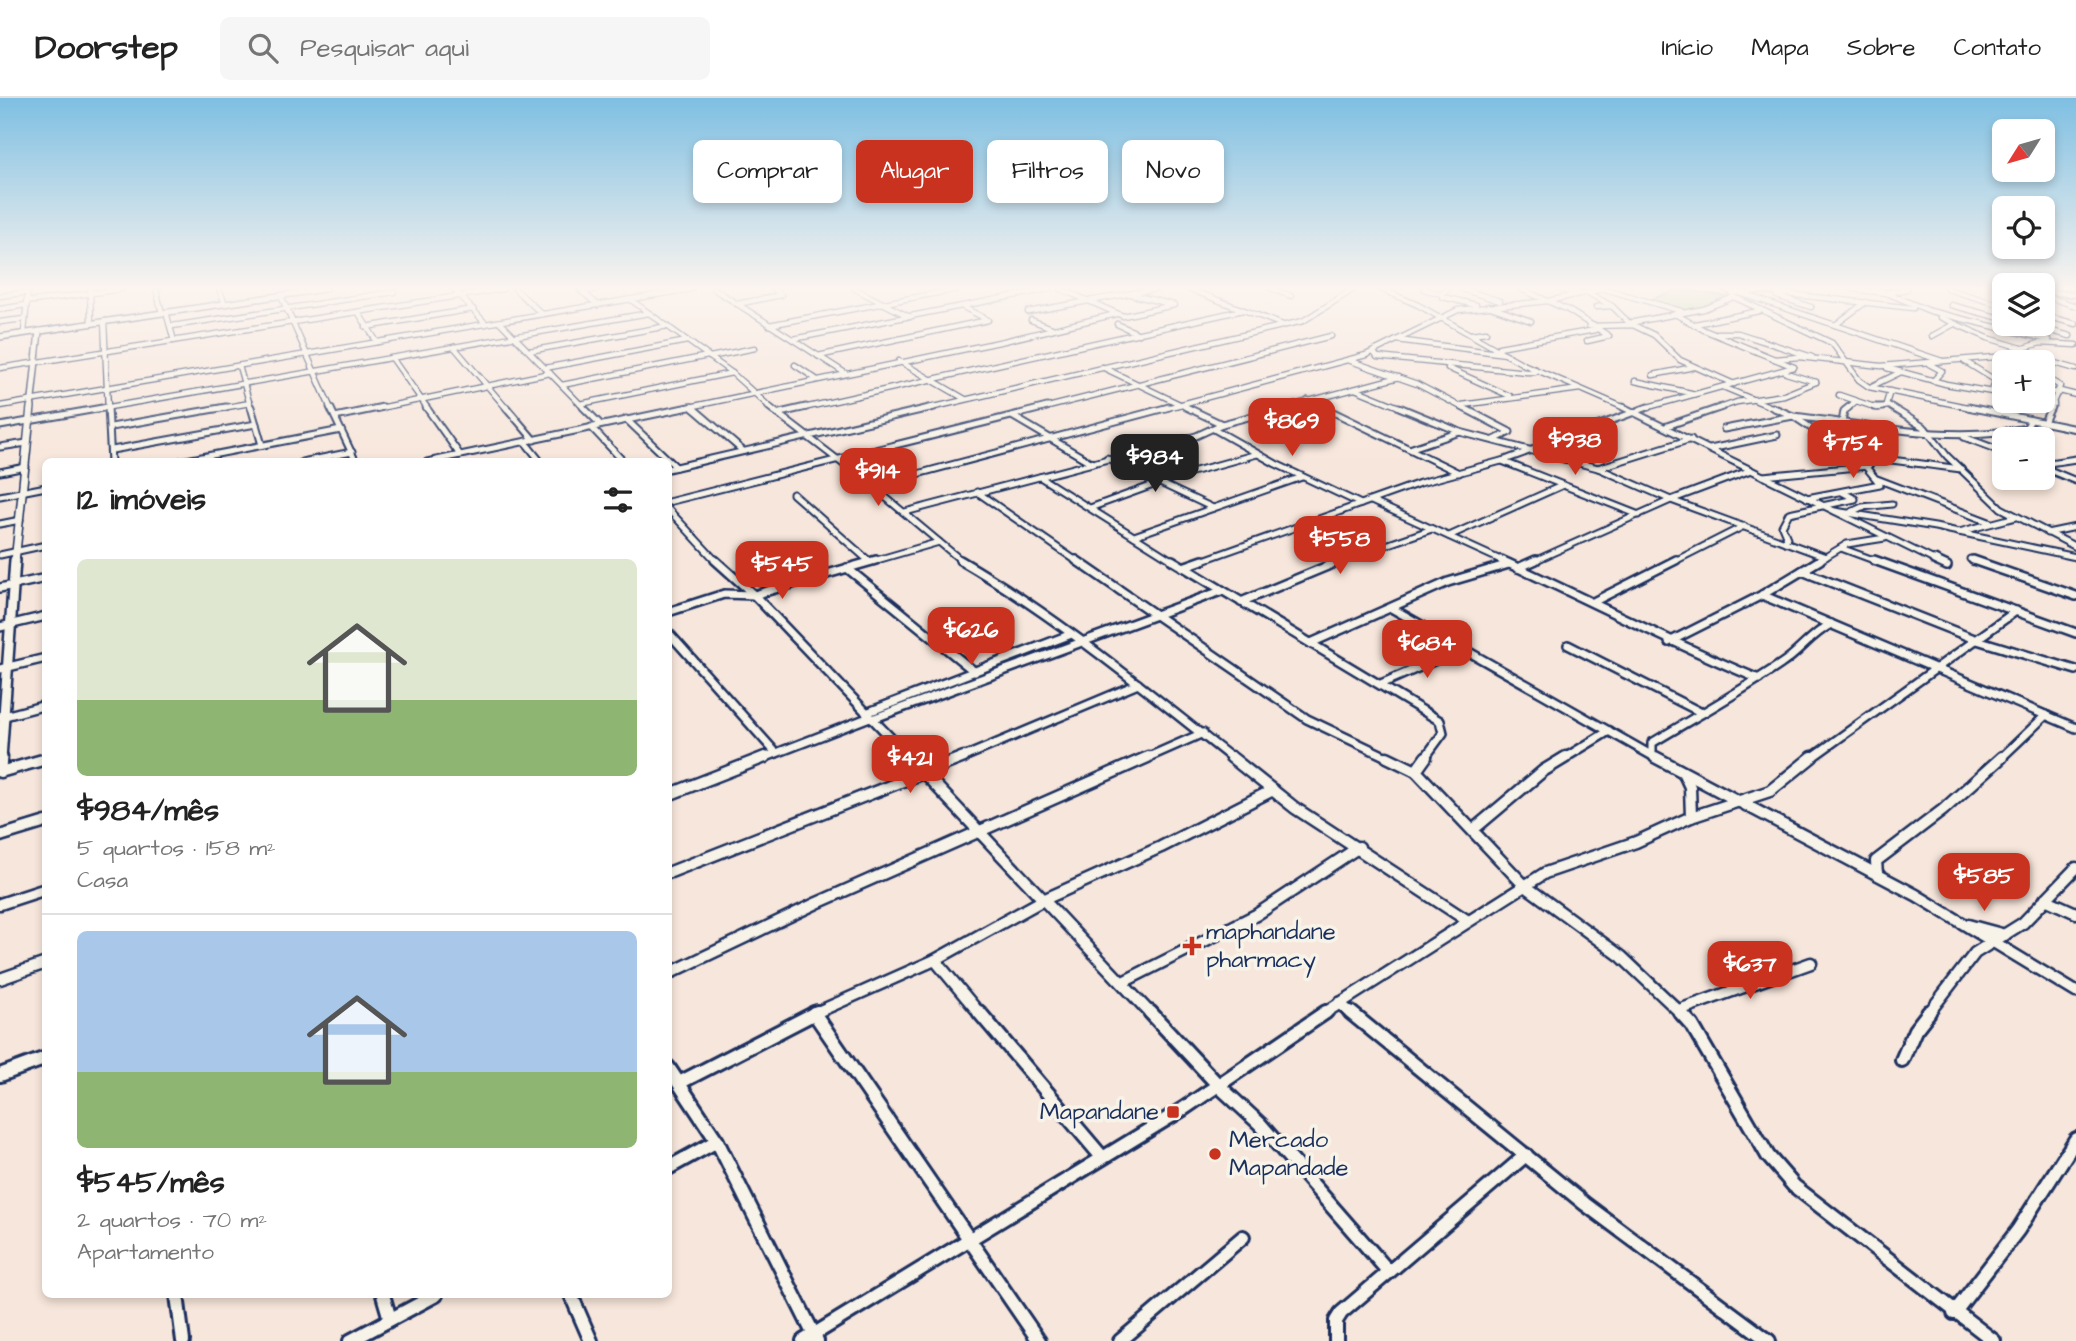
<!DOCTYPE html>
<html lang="pt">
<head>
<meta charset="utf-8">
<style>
	:root { --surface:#fff; --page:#f6f6f6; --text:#222; --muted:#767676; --line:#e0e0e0; --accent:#c8321e }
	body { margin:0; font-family:"Architects Daughter",sans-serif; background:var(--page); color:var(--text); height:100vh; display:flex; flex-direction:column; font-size:26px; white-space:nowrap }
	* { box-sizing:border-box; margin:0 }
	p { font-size:23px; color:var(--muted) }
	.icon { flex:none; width:38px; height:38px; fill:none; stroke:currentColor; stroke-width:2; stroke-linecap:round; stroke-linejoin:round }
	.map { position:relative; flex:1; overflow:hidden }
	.side { position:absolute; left:42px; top:360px; width:630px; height:840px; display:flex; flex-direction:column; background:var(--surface); border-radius:10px; box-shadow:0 4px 10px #0003 }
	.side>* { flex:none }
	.banner { position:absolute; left:693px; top:42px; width:665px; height:63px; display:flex; gap:14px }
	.needle { width:46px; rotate:233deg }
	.controls { position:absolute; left:1992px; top:21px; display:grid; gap:14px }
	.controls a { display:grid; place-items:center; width:63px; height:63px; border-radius:10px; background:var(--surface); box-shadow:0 4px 10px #0003; font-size:35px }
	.price { position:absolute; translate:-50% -60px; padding:0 16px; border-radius:14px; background:var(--accent); color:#fff; font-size:23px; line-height:46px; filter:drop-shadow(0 2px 4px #0008) }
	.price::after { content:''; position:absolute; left:50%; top:42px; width:21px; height:16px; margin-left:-10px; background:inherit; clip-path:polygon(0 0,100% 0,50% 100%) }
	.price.selected { background:#222; color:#fff }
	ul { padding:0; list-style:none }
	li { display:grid; align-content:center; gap:14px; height:371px; padding:0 35px }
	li+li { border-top:2px solid var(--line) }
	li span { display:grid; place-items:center; height:217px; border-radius:10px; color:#555 }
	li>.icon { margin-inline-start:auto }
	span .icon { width:126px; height:126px; fill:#fffc; stroke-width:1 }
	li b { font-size:30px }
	h2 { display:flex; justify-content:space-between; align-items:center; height:84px; padding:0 35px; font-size:30px }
	.tag { padding:0 24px; border-radius:10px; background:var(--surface); box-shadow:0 4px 10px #0003; font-size:24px; line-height:63px }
	.tag.selected { background:var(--accent); color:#fff }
	header { display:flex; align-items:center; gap:42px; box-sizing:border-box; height:98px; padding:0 35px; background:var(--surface); border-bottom:2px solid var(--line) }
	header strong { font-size:33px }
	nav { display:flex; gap:38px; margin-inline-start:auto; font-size:24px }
	.search { width:490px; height:63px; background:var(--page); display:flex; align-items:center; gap:18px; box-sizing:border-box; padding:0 24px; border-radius:10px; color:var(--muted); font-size:26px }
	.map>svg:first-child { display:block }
	.green { fill:#aadb9c; stroke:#62857d; stroke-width:2 }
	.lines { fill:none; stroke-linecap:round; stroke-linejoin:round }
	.minor-far4-casing { stroke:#1b2f5e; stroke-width:7 }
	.minor-far3-casing { stroke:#1b2f5e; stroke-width:9 }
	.minor-far2-casing { stroke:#1b2f5e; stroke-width:12 }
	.minor-far1-casing { stroke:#1b2f5e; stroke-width:15 }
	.minor-casing { stroke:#1b2f5e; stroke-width:18 }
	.tertiary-far3-casing { stroke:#1b2f5e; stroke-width:8 }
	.tertiary-far2-casing { stroke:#1b2f5e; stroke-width:10 }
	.tertiary-far1-casing { stroke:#1b2f5e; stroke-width:14 }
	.tertiary-casing { stroke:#1b2f5e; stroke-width:17 }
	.minor-far4 { stroke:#f7f3e8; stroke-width:4.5 }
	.minor-far3 { stroke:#f7f3e8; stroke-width:5 }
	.minor-far2 { stroke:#f7f3e8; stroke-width:7 }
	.minor-far1 { stroke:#f7f3e8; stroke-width:10 }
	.minor { stroke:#f7f3e8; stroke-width:12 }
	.tertiary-far3 { stroke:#f7f3e8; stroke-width:5 }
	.tertiary-far2 { stroke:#f7f3e8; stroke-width:7 }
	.tertiary-far1 { stroke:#f7f3e8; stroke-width:9 }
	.tertiary { stroke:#f7f3e8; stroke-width:11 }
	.poi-dot { fill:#c8321e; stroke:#f7f3e8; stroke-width:2.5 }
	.labels { text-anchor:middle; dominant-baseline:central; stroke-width:7; stroke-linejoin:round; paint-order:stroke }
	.near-poi-label { font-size:24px; fill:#1b2f5e; stroke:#f7f3e8; text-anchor:start }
</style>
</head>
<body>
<header>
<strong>Doorstep</strong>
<div class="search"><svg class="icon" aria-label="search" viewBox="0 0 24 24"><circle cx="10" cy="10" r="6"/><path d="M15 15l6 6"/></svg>Pesquisar aqui</div>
<nav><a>Início</a><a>Mapa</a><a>Sobre</a><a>Contato</a></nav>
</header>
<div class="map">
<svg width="2076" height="1243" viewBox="0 0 2076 1243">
	<rect width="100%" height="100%" fill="#f7e6db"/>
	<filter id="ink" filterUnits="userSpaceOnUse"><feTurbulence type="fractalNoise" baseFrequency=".0143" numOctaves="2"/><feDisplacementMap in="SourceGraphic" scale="14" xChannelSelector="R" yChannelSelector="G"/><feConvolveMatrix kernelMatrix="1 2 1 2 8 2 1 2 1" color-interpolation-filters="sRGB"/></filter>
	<g filter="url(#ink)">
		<!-- green -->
		<path class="green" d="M1680,191L1729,199L1689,214L1649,202Z"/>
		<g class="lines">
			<!-- minor-far4 casing -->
			<g class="minor-far4-casing">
				<g id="minor-far4">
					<path d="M90,191L91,225"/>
					<path d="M156,191L162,215"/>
					<path d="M219,191L225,206"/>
					<path d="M454,191L486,226"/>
					<path d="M515,191L542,216"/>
					<path d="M579,191L598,207"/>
					<path d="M714,191L845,275"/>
					<path d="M855,191L910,219"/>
					<path d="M1061,191L1123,218L1174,207L1133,197"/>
					<path d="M1189,191L1283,227"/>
					<path d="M1272,191L1291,198"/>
					<path d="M1381,191L1418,207L1523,266L1627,311"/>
					<path d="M1424,191L1441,196"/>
					<path d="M1448,191L1441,196L1443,199L1476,207"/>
					<path d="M1462,191L1500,203"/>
					<path d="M1521,191L1568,212L1609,238L1587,243"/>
					<path d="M1560,191L1578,196"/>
					<path d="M1605,191L1681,213"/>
					<path d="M1725,191L1732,195L1762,193L1913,210"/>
					<path d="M1853,191L1886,195L1907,191"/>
					<path d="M1877,191L1930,213L2049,242"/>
					<path d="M1947,191L2004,208"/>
					<path d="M2042,193L2076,197"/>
					<path d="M582,194L597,191"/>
					<path d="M1588,195L1612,208"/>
					<path d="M1740,195L1942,263"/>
					<path d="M2042,197L2076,208"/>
					<path d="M0,198L28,194"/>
					<path d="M281,198L331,311"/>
					<path d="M1777,198L1811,209"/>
					<path d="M1734,199L1832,245L1859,282L1869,289L1977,311"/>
					<path d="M631,202L732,275L772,311"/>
					<path d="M26,204L122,191"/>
					<path d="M737,206L781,197L774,191"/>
					<path d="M1951,207L2004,221"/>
					<path d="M1488,208L1531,223"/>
					<path d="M1596,209L1612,208L1629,225"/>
					<path d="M0,211L26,207"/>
					<path d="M166,214L174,243"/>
					<path d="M358,214L377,244"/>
					<path d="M1028,214L1155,191"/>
					<path d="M1675,216L1704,232L1794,269"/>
					<path d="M2042,217L2076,226"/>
					<path d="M1940,219L1988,240L2022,250"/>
					<path d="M1031,222L1052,230"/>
					<path d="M104,223L108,311"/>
					<path d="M0,224L24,221"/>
					<path d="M500,224L585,311"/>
					<path d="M1629,225L1704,211L1734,199L1732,195"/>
					<path d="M1117,226L1139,236"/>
					<path d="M1695,226L1759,213"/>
					<path d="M2026,226L2070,238"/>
					<path d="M769,227L958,191"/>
					<path d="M1835,227L1866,204"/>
					<path d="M172,228L394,194"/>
					<path d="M1589,228L1633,227L1654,237L1680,262L1734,286"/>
					<path d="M366,229L473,211"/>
					<path d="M24,235L28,191"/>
					<path d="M1718,235H1738L1812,259"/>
					<path d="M1471,236L1486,234"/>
					<path d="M1932,238L1954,226"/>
					<path d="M793,241L1049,191"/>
					<path d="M1397,242L1506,256"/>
					<path d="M454,249L507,311"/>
					<path d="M1499,249L1595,232"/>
					<path d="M529,253L668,228"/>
					<path d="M1374,254L1377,259L1527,274H1535V271"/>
					<path d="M2015,254L2076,271"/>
					<path d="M818,258L988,222L963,209"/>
					<path d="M710,259L755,250"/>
					<path d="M392,260L428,311"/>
					<path d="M1775,261L1799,259L1881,268L1995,259L2040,245L2076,247"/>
					<path d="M1348,262L1417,286L1465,311"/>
					<path d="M899,263L965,301"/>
					<path d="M1964,263L1995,282L1992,294"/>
					<path d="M1929,266L1942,273L1933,283"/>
					<path d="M795,267L816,281"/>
					<path d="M239,268L251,311"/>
					<path d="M1102,269L1190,311"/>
					<path d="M0,270L503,191"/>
					<path d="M545,270L687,243"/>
					<path d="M1448,270L1510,298"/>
					<path d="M1887,270L1946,286L2004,296"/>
					<path d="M1786,275L1816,284"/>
					<path d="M1653,277L1694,269"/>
					<path d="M2042,277L2060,288L2050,311"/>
					<path d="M1635,283L1691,295"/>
					<path d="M562,287L708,258"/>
					<path d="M1872,288L1901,274"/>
					<path d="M1723,289L1776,311"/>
					<path d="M1355,291L1404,311"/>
					<path d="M2042,292L2059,295"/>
					<path d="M1890,293L1886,306L1894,311"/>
					<path d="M2060,293L2076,297"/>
					<path d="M1839,297L1877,310L1888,308"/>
					<path d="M1308,302L1326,311"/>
					<path d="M2038,303L2054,306"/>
					<path d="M580,306L732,275"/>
					<path d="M1462,307L1580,291"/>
					<path d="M0,308L691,191"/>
					<path d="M691,308L694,311"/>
					<path d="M98,311L649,215"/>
					<path d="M216,311L250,305"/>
					<path d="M375,311L550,275"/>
					<path d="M680,311L1004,243L1116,216"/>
					<path d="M799,311L1243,212"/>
					<path d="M926,311L1303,223L1354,191"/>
					<path d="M1040,311L1331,238"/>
					<path d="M1163,311L1366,257L1458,212L1548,203L1602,191"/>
					<path d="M1279,311L1399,279"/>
					<path d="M1641,311L1794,269"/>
					<path d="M1717,311L1737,304L1784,297L1816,284"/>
					<path d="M1847,311L1856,303"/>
				</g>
			</g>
			<!-- minor-far3 casing -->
			<g class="minor-far3-casing">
				<g id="minor-far3">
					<path d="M108,309L111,364"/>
					<path d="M251,309L262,347"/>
					<path d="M330,309L356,364"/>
					<path d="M426,309L460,357"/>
					<path d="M506,309L534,342"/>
					<path d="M583,309L601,327"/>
					<path d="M692,309L743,353"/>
					<path d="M769,309L872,388L963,464"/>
					<path d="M1186,309L1222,326"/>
					<path d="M1323,309L1459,375"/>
					<path d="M1399,309L1460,334L1598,370L1671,402L1826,459"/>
					<path d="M1462,309L1510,334L1494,342"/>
					<path d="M1623,309L1938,464"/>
					<path d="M1772,309L1793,318C1870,327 1950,345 2026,330L2031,322"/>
					<path d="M1874,309H1882"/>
					<path d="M1891,309L1925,330L1947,358L2001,410L2076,449"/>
					<path d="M1968,309L2076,331"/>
					<path d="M780,315L806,309"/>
					<path d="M1258,316L1314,342"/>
					<path d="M1012,318L1092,365"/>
					<path d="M335,319L383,309"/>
					<path d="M626,321L676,369"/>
					<path d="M2044,324L2051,309"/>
					<path d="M1842,325L1844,313L1849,309"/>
					<path d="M0,328L108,309"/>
					<path d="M1667,328L1722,309"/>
					<path d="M111,329L226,309"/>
					<path d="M591,329L624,364"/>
					<path d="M1214,331L1276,366L1361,406"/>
					<path d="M1724,331L1793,318L1868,368"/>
					<path d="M1964,339L2004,354"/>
					<path d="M525,344L541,364"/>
					<path d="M0,349L27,345"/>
					<path d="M1412,350L1460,334"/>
					<path d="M1710,351L1777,337"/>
					<path d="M112,352L256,326"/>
					<path d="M1107,360L1213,410"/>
					<path d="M1876,360L1961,371"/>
					<path d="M1502,363L1639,417"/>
					<path d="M176,364L341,332"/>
					<path d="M302,364L352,354"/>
					<path d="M427,364L689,309"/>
					<path d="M2042,366L2076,361"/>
					<path d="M2042,369L2076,383"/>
					<path d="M1598,370L1691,341"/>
					<path d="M668,371L934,309"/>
					<path d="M0,374L26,369"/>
					<path d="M1763,378L1868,368L1876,360L1862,327"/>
					<path d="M1040,379L1175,464"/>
					<path d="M1877,381L1989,424"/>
					<path d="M872,388L1169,309"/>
					<path d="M977,394L1078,464"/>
					<path d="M793,396L869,463"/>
					<path d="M0,398L46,389"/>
					<path d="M1807,400L1880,386L1866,369"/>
					<path d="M1371,403L1505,464"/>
					<path d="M668,404L1047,309"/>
					<path d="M1090,410L1181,377L1257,356"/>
					<path d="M668,411L717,464"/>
					<path d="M1835,413L1935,429L2076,459"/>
					<path d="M905,414L1196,338L1222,326L1286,309"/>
					<path d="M1851,414L1862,409L1892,406"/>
					<path d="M0,426L20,422"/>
					<path d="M1959,434L2016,419"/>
					<path d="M2047,435L2076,429"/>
					<path d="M1134,438L1302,379"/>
					<path d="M1449,438L1561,388"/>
					<path d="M1785,444L1787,440L1782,428L1789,415L1855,401L1842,394"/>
					<path d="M1841,450L1879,464"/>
					<path d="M0,457L46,447"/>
					<path d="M1970,461L1978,464"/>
					<path d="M870,464L939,444"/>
					<path d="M1198,464L1420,385L1505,362L1648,309"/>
					<path d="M1337,464L1432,431"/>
					<path d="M1532,464L1671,402L1751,372"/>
					<path d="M1673,464L1744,428"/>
					<path d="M1817,464L1847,446L1885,440"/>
				</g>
			</g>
			<!-- minor-far2 casing -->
			<g class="minor-far2-casing">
				<g id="minor-far2">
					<path d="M715,462L754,497L911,661"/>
					<path d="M960,462C1057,518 1145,592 1233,661"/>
					<path d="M1076,462L1307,621L1391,661"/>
					<path d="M1172,462L1440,623L1443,635L1424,661"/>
					<path d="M1501,462C1587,501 1671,545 1759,581"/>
					<path d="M1874,462L2076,535"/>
					<path d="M1934,462L1947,468"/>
					<path d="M1973,462L2076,498"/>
					<path d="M1183,469L1203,462"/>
					<path d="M847,470L975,574"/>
					<path d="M1518,470L1536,462"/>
					<path d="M1802,473L1977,542L2076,572"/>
					<path d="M0,490L46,480"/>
					<path d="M1762,497L2076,630"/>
					<path d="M1241,504L1342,462"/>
					<path d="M1593,504L1676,462"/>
					<path d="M1393,511L1658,661"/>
					<path d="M668,514L724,496L754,497L876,462"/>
					<path d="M0,529L46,518"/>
					<path d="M668,534L776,655"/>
					<path d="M1669,544L1762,497L1820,462"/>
					<path d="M1311,545L1448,484L1509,466"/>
					<path d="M1568,547L1702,615"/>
					<path d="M0,571L46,560"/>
					<path d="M1381,586L1461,551"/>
					<path d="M866,615L1069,537"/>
					<path d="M1,619L46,607"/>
					<path d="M872,621L1221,493"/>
					<path d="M1652,656V645C1695,619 1740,594 1781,566C1801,553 1810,537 1831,526"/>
					<path d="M761,661L870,619"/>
					<path d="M959,661L1138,586"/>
					<path d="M1144,661L1203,635"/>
					<path d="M1563,661L1609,633"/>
					<path d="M1810,661L2016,513"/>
					<path d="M2000,661L2046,617"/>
				</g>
			</g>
			<!-- minor-far1 casing -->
			<g class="minor-far1-casing">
				<g id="minor-far1">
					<path d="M909,659L1151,916"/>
					<path d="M1231,659L1295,710L1468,823"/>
					<path d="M1387,659L1416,673"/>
					<path d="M1426,659L1416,673L1524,787L1622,859L1682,916"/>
					<path d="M1655,659L1916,797L2076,894"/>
					<path d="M0,674L46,661"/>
					<path d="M1684,676L1690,689L1691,719"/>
					<path d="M668,697L765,659"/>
					<path d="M1474,731L1543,673L1566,659"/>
					<path d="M0,738L46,724"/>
					<path d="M668,775L964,659"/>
					<path d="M1877,776L1876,763L1943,712L2002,659"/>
					<path d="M2045,801L2076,815"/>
					<path d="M0,806L46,791"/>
					<path d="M1968,827L2005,837"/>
					<path d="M935,862L980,916"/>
					<path d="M668,876L817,805L1148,659"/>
					<path d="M0,881L46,865"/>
					<path d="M1123,884L1256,817L1359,749"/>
					<path d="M1339,905L1352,916"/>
					<path d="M1679,912L1811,865"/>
					<path d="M813,916L935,862L1045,801L1161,749L1273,692"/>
					<path d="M1323,916L1545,775L1636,744L1691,719L1770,693L1812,659"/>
					<path d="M1928,916L1975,855L2023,825L2076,770"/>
				</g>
			</g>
			<!-- minor casing -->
			<g class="minor-casing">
				<g id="minor">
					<path d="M979,914L1102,1059"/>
					<path d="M1150,914L1219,988L1260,1026L1389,1174"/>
					<path d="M1350,914L1585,1106L1769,1243"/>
					<path d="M1680,914L1692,927L1768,1058L1794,1088L1994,1243"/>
					<path d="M814,915L1039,1243"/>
					<path d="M1902,962L1915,932L1929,914"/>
					<path d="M668,969L717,1043L817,1243"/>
					<path d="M0,977L46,960"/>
					<path d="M681,984L817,914"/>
					<path d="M668,1070L717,1043"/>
					<path d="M177,1197L183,1243"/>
					<path d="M383,1197L390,1221"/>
					<path d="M571,1197L591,1243"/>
					<path d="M1954,1215L2018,1132L2076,1041"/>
					<path d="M350,1243L436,1197"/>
					<path d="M803,1243L1183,1011L1326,914"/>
					<path d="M1120,1243L1243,1139"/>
					<path d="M1336,1243V1223L1341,1215L1526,1057"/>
				</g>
			</g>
			<!-- tertiary-far3 casing -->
			<g class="tertiary-far3-casing">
				<g id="tertiary-far3">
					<path d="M0,239L325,191"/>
					<path d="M31,311L39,233"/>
				</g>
			</g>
			<!-- tertiary-far2 casing -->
			<g class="tertiary-far2-casing">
				<path id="tertiary-far2" d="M15,464L31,309"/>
			</g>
			<!-- tertiary-far1 casing -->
			<g class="tertiary-far1-casing">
				<path id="tertiary-far1" d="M1,661L15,462"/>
			</g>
			<!-- tertiary casing -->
			<g class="tertiary-casing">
				<path id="tertiary" d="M0,670L1,659"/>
			</g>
			<!-- minor-far4 -->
			<use href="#minor-far4" class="minor-far4"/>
			<!-- minor-far3 -->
			<use href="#minor-far3" class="minor-far3"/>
			<!-- minor-far2 -->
			<use href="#minor-far2" class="minor-far2"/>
			<!-- minor-far1 -->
			<use href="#minor-far1" class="minor-far1"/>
			<!-- minor -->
			<use href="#minor" class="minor"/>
			<!-- tertiary-far3 -->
			<use href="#tertiary-far3" class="tertiary-far3"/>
			<!-- tertiary-far2 -->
			<use href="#tertiary-far2" class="tertiary-far2"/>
			<!-- tertiary-far1 -->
			<use href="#tertiary-far1" class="tertiary-far1"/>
			<!-- tertiary -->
			<use href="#tertiary" class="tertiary"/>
		</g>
	</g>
	<!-- sky -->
	<linearGradient id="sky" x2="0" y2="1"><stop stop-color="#7ebfe2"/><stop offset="0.52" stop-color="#fbf4ef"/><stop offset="1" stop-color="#fbf4ef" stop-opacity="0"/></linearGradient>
	<rect width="2076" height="365" fill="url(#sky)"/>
	<!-- markers -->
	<g class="poi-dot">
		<path d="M1188.5 837.5h7v7h7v7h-7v7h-7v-7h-7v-7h7z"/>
		<rect x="1166" y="1007" width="14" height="14" rx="3.5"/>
		<circle cx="1215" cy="1056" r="7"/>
	</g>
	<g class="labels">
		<!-- near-poi labels -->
		<g class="near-poi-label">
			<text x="1206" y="834">maphandane<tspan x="1206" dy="28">pharmacy</tspan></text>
			<text x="1159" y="1014" text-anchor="end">Mapandane</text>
			<text x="1229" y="1042">Mercado<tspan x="1229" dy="28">Mapandade</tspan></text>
		</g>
	</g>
</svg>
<div class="controls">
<a><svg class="needle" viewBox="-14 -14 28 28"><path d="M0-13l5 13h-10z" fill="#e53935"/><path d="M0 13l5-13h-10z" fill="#767676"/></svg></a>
<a><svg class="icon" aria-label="locate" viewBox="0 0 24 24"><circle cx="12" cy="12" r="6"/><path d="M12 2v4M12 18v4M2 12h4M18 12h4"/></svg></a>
<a><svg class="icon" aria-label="layers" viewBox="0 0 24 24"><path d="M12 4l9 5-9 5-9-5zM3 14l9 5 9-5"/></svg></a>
<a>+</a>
<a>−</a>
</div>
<b class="price" style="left:1292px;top:360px">$869</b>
<b class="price" style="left:1575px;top:379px">$938</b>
<b class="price" style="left:1853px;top:382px">$754</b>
<b class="price selected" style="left:1155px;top:396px">$984</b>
<b class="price" style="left:878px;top:410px">$914</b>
<b class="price" style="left:1340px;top:478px">$558</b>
<b class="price" style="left:782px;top:503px">$545</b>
<b class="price" style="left:971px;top:569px">$626</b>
<b class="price" style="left:1427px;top:582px">$684</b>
<b class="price" style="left:910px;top:697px">$421</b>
<b class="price" style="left:1984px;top:815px">$585</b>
<b class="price" style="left:1750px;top:903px">$637</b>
<div class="banner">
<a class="tag">Comprar</a>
<a class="tag selected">Alugar</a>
<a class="tag">Filtros</a>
<a class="tag">Novo</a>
</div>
<section class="side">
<h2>12 imóveis<svg class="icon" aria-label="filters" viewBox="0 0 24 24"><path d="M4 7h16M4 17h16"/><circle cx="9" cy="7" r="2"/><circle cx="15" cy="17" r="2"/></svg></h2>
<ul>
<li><span style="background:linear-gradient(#dfe7d0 65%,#8fb573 0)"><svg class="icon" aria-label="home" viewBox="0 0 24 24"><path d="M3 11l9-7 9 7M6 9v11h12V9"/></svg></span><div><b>$984/mês</b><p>5 quartos · 158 m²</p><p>Casa</p></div></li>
<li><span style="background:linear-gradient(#a9c7e8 65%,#8fb573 0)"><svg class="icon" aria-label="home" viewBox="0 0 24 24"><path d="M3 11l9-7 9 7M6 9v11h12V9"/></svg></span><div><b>$545/mês</b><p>2 quartos · 70 m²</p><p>Apartamento</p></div></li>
</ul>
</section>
</div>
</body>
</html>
